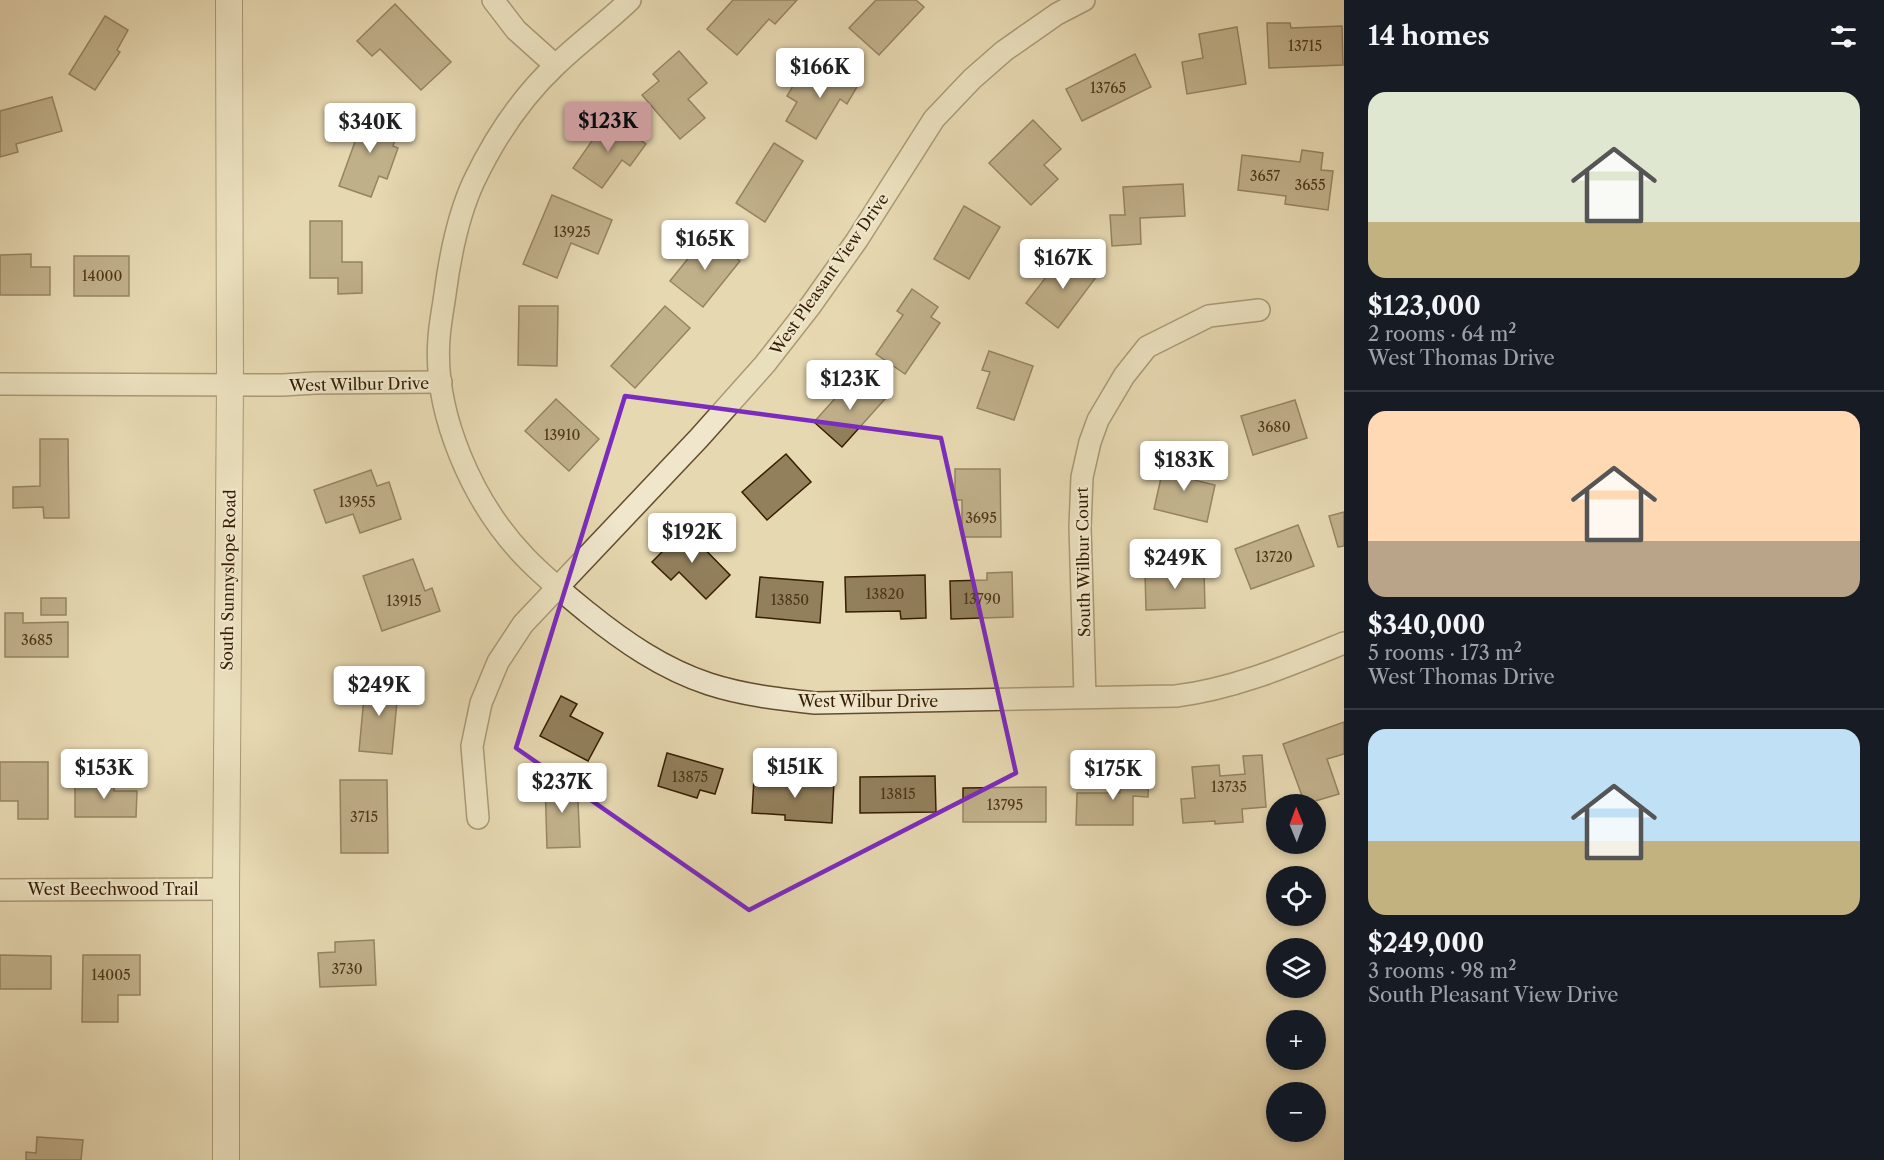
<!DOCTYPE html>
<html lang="en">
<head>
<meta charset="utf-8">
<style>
	:root { --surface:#171b24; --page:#20242c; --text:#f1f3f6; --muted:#9ea1a6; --line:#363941; --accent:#c59692 }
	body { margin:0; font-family:"Libre Caslon Text",serif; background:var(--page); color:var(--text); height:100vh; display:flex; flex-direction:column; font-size:22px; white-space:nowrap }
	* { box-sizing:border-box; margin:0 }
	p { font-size:20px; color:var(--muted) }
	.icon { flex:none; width:33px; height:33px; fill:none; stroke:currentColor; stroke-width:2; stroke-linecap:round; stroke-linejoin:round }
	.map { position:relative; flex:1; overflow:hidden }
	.sheet { display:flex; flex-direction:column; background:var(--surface); width:540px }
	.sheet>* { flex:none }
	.needle { width:39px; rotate:359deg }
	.tools { position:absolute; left:1266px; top:794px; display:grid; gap:12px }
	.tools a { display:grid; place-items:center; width:60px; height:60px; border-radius:50%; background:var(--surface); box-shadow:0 3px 9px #0003; font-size:30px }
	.price { position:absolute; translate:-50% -51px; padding:0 14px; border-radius:6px; background:#fff; color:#222; font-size:20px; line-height:39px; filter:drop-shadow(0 2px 3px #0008) }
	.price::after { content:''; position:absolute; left:50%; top:36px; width:18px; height:14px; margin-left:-9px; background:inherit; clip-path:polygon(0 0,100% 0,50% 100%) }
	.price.selected { background:var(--accent); color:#111 }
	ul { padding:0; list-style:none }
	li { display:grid; align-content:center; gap:12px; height:318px; padding:0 24px }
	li+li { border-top:2px solid var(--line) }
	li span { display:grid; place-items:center; height:186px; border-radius:18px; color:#555 }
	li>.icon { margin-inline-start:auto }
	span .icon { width:108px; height:108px; fill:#fffc; stroke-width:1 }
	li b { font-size:26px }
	h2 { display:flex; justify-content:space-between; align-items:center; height:72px; padding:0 24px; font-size:26px }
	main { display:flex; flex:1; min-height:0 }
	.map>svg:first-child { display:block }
	.building { fill:#927f5c; stroke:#361e00; stroke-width:1.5 }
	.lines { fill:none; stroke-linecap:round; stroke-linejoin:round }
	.minor-casing { stroke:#624c2c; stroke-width:24 }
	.tertiary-casing { stroke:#624c2c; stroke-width:28 }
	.minor { stroke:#efe6cc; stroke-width:21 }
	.tertiary { stroke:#efe6cc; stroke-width:26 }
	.marked { fill:none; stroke:#7b2cbf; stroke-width:4.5; stroke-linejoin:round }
	.labels { text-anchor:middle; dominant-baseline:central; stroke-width:4.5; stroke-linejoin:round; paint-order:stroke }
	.number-label { font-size:14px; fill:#4d3617 }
	.street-label { font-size:16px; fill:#361e00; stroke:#efe6cc }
</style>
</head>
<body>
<main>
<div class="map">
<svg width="1344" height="1160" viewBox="0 0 1344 1160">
	<rect width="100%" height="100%" fill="#e6d8b1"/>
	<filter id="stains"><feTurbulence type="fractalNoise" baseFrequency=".00333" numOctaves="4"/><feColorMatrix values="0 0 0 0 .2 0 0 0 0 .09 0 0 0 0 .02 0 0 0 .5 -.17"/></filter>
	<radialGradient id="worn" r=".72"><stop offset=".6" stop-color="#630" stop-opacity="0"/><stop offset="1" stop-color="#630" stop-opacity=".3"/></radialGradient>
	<!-- building -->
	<g class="building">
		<path d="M733,0H797L775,24L769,19L737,55L707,29Z"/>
		<path d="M876,0H916L924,7L879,55L849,28Z"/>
		<path d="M395,4L451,62L421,90L380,49L372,56L357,41Z"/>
		<path d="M105,16L128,30L117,50L120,52L95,90L69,74Z"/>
		<path d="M1267,23H1290L1291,28L1342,26L1343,65L1269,68Z"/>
		<path d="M1237,27L1246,84L1187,94L1182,62L1203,58L1199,34Z"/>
		<path d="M679,51L707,83L688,99L705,118L680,139L642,95L659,81L653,74Z"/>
		<path d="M1135,54L1151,87L1082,121L1066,89Z"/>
		<path d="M837,65L861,80L847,104L840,99L816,139L786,121L797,102L787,96L800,74L817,83L823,74L830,78Z"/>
		<path d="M52,97L62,131L16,144L18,152L0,157V111Z"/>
		<path d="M359,112L400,126L393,146L398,148L387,179L379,176L371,197L339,186L356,139L350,136Z"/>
		<path d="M608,118L646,144L630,166L622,160L602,188L573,168Z"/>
		<path d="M1033,120L1061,149L1044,165L1058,179L1031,205L989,163Z"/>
		<path d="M774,143L803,161L765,222L736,203Z"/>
		<path d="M1302,150L1323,153L1321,170L1333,171L1328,210L1285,204L1286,196L1238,190L1242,155L1300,162Z"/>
		<path d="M1183,184L1185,216L1140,218L1141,244L1112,246L1110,215H1125L1123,187Z"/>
		<path d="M552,195L612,220L598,254L571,243L557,278L523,264Z"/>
		<path d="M964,206L1000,227L969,279L934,259Z"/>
		<path d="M310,221H342V262H362V293L338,294V278H310Z"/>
		<path d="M707,235L740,261L703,307L670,281Z"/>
		<path d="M31,254V267H50V295H0V255Z"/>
		<rect x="74" y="256" width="55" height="40"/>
		<path d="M1079,256L1100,272L1058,328L1026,303L1060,259L1070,267Z"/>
		<path d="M912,289L938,307L931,317L940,323L905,374L876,354L903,315L897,311Z"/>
		<path d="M519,306H558L557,366L518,365Z"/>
		<path d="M665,306L690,328L635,388L611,366Z"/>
		<path d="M989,351L1033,366L1014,420L977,408L990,372L982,370Z"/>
		<path d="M857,374L885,399L842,447L814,422Z"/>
		<path d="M556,399L599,439L569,471L525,431Z"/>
		<path d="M1295,400L1307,438L1253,455L1241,416Z"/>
		<path d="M40,439H68L69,518H44L43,507L13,508V487L40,486Z"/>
		<path d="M786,454L811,482L767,520L742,492Z"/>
		<path d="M1176,457L1198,462L1194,480L1215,485L1207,522L1154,509L1163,469L1172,471Z"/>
		<path d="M955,469H1000L1001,537H962V500H955Z"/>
		<path d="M371,470L377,486L389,482L401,519L360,533L353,514L326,523L314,490Z"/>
		<path d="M1344,512V546L1338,547L1329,516Z"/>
		<path d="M1298,525L1314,566L1251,589L1235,549Z"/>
		<path d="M685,529L730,575L706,599L679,572L671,580L652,562Z"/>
		<path d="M413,559L425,591L432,588L440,611L382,631L363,576Z"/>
		<path d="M1204,570L1205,608L1146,610L1145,573Z"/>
		<path d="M1012,572L1013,617L951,619L950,581L987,580V573Z"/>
		<path d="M925,575L926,618L901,619L900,611L846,612L845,577Z"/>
		<path d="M760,577L823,582L820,623L756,617Z"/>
		<rect x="41" y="598" width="25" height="17"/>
		<path d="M5,613H23V623L68,622V657H5Z"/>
		<path d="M379,679L399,681L392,754L359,751L365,686L378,687Z"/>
		<path d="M561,696L577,704L570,716L603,733L588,761L540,736Z"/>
		<path d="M1344,722V754L1327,759L1339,794L1305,804L1283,744Z"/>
		<path d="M667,753L723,769L715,794L700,790L697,798L658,786Z"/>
		<path d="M1262,755L1266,807L1242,809L1243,822L1215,824V821L1183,823L1181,799L1195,798L1192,767L1219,765L1220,776L1245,774L1243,756Z"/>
		<path d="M0,762H48V819H18V801H0Z"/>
		<path d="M1149,769L1148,797L1133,796V825H1076L1077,793H1120L1119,770Z"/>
		<path d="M935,776L936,812L860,813V777Z"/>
		<path d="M754,778L834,781L832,823L785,820V815L752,813Z"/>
		<path d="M577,779L580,847L547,848L545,781Z"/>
		<path d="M340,780H387L388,853H341Z"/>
		<path d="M75,781H114V791H137L136,817H75Z"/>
		<path d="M1046,787V822H963V788Z"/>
		<path d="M374,940L376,985L320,987L318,953L335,952V942Z"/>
		<path d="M0,955L51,956V989H0Z"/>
		<path d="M83,955H140V995H118V1022H82Z"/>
		<path d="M37,1137L83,1140L81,1160H26V1152L36,1153Z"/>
	</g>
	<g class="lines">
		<!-- minor casing -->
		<g class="minor-casing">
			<g id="minor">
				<path d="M493,0L516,30L555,65"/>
				<path d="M630,0C606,23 580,42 556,65C522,97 494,139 474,181C458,215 450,256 445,294C443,309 440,323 439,338C433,414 473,503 525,557C544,577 565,594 587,612C623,641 663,669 709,684C743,695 778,699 815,703L1176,696C1234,689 1290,665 1344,643"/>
				<path d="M0,384L283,385L315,383L441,382"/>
				<path d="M1085,697L1080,527L1082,477L1090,442L1098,420L1124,376L1147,347L1209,316L1259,310"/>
				<path d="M478,818L472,746L481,703L498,662L523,624L699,438L765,364L811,305L857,240L934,119L972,79L1004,51L1057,14L1084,0"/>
				<path d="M0,890L226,889"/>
			</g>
		</g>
		<!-- tertiary casing -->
		<g class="tertiary-casing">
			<path id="tertiary" d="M226,1160V889L230,384L229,0"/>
		</g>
		<!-- minor -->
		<use href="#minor" class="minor"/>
		<!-- tertiary -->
		<use href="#tertiary" class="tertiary"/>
	</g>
	<!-- marked area -->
	<path d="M0 0H1344V1160H0ZM625,396L941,438L1016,773L749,910L516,748Z" fill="#e6d8b1" fill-opacity=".55" fill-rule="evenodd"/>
	<path class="marked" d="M625,396L941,438L1016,773L749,910L516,748Z"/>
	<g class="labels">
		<!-- number labels -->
		<g class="number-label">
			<text x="1305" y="46">13715</text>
			<text x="1108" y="88">13765</text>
			<text x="1265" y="176">3657</text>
			<text x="1310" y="185">3655</text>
			<text x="572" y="232">13925</text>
			<text x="102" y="276">14000</text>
			<text x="1274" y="427">3680</text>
			<text x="562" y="435">13910</text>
			<text x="357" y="502">13955</text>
			<text x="981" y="518">3695</text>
			<text x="1274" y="557">13720</text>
			<text x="885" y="594">13820</text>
			<text x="982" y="599">13790</text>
			<text x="790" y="600">13850</text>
			<text x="404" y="601">13915</text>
			<text x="37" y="640">3685</text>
			<text x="690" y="777">13875</text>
			<text x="1229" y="787">13735</text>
			<text x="898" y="794">13815</text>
			<text x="1005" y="805">13795</text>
			<text x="364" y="817">3715</text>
			<text x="347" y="969">3730</text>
			<text x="111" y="975">14005</text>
		</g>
		<!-- street labels -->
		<g class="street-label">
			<text transform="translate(829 274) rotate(-55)">West Pleasant View Drive</text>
			<text transform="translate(359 384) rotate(-1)">West Wilbur Drive</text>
			<text transform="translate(1083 562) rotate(-91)">South Wilbur Court</text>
			<text transform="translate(228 580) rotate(-89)">South Sunnyslope Road</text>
			<text x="868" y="701">West Wilbur Drive</text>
			<text x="113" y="889">West Beechwood Trail</text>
		</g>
	</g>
	<rect width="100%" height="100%" filter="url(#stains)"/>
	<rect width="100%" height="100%" fill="url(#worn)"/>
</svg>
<div class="tools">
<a><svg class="needle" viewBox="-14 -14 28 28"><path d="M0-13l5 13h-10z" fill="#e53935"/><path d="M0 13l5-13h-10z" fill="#9ea1a6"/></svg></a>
<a><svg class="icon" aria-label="locate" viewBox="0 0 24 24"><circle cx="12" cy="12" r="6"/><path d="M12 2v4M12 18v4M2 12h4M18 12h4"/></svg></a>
<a><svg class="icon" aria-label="layers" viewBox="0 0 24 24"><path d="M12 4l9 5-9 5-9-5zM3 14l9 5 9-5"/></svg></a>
<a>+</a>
<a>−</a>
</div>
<b class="price" style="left:820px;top:99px">$166K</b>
<b class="price selected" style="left:608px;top:153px">$123K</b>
<b class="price" style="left:370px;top:154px">$340K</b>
<b class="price" style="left:705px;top:271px">$165K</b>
<b class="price" style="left:1063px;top:290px">$167K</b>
<b class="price" style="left:850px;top:411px">$123K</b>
<b class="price" style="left:1184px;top:492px">$183K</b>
<b class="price" style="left:692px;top:564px">$192K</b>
<b class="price" style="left:1175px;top:590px">$249K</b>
<b class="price" style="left:379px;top:717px">$249K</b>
<b class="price" style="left:795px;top:799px">$151K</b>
<b class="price" style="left:104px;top:800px">$153K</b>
<b class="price" style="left:1113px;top:801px">$175K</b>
<b class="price" style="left:562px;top:814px">$237K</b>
</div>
<section class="sheet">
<h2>14 homes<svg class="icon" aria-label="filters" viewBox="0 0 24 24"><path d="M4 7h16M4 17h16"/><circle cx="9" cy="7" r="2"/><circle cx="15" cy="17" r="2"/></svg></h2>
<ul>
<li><span style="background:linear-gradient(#dfe7d0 70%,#c2b280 0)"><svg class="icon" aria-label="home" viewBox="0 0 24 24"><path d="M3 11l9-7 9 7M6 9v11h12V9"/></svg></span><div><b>$123,000</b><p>2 rooms · 64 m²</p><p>West Thomas Drive</p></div></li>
<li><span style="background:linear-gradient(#ffd9b3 70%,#b9a48a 0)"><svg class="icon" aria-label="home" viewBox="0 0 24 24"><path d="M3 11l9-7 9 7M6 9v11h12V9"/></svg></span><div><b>$340,000</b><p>5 rooms · 173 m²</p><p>West Thomas Drive</p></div></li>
<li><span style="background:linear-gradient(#bfe0f5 60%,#c2b280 0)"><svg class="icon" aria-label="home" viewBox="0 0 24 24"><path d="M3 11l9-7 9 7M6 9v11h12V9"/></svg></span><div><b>$249,000</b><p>3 rooms · 98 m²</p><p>South Pleasant View Drive</p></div></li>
</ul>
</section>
</main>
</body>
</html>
